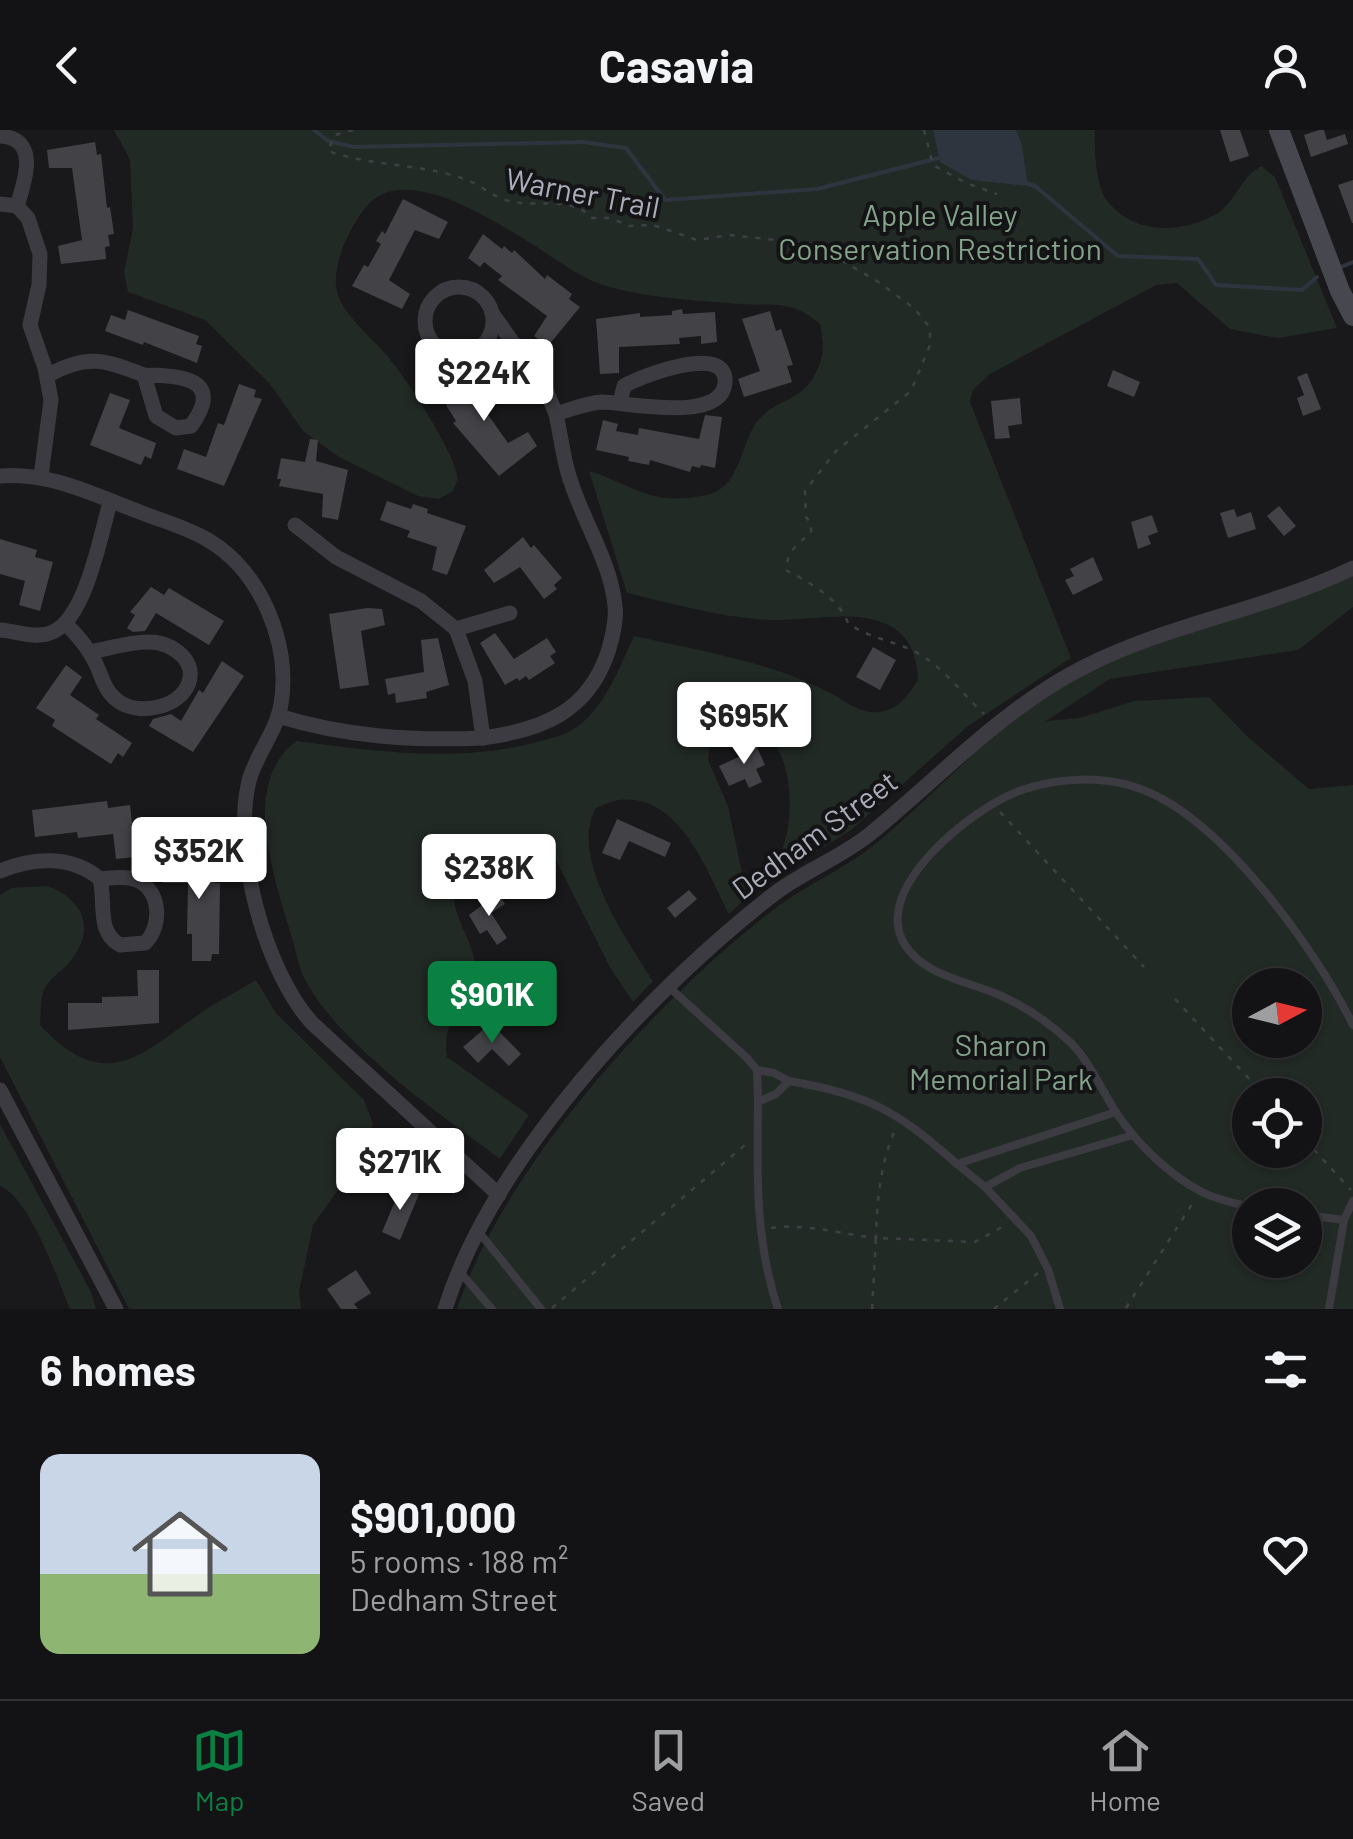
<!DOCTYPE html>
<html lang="en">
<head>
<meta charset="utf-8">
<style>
	:root { --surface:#131214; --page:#202022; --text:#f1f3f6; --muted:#9d9ea0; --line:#323234; --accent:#0b8043 }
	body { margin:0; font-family:Barlow,sans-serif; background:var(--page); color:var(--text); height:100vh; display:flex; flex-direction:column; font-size:38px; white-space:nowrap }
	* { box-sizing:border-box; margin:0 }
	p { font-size:32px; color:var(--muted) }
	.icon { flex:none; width:55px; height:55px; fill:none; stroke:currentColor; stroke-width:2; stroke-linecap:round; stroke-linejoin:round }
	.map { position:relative; height:1179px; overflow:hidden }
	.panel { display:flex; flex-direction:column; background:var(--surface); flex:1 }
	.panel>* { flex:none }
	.needle { width:65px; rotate:83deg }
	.controls { position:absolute; left:1232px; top:838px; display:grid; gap:20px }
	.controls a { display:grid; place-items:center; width:90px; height:90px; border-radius:50%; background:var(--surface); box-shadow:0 2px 8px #0004,0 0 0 2px var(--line); font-size:50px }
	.price { position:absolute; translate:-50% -85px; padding:0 22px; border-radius:10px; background:#fff; color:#222; font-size:32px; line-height:65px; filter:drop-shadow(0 2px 5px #0008) }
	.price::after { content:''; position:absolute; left:50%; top:60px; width:30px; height:22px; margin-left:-15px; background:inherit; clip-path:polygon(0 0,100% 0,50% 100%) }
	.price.on { background:var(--accent); color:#fff }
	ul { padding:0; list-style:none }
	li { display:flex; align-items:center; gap:30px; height:250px; padding:0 40px }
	li span { display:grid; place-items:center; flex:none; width:280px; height:200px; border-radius:20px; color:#555 }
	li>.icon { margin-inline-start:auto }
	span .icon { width:120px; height:120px; fill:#fffc; stroke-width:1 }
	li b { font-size:42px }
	h2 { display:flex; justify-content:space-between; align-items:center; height:120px; padding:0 40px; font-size:42px }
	header { display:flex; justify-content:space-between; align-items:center; height:130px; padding:0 40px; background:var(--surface); font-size:45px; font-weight:700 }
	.menu { display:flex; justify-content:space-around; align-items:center; height:140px; border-top:2px solid var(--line); background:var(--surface); font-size:28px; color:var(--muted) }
	.menu a { display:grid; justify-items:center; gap:5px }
	.menu .on { color:var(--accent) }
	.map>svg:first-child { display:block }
	.green { fill:#222a25; fill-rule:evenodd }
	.water { fill:#2e353e }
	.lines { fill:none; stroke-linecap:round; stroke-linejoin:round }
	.stream { stroke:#2e353e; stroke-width:4 }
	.building { fill:#434247 }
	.path { stroke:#3f4046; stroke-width:2.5; stroke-dasharray:5 8; stroke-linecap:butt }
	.lane { stroke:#3b3b41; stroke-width:8 }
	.street { stroke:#3b3b41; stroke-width:15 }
	.secondary { stroke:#47484f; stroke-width:20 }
	.labels { text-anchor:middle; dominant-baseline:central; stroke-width:8; stroke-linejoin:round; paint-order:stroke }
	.street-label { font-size:30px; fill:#abadba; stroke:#141315 }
	.park-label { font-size:30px; fill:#83a48a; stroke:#141315 }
</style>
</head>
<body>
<header><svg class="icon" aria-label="back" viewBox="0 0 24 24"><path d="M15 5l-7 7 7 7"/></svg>Casavia<svg class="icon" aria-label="person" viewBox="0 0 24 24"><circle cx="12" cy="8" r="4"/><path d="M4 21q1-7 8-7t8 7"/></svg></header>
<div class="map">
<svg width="1353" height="1179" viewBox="0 0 1353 1179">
	<rect width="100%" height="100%" fill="#19181a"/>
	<!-- green -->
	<g class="green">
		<path d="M114,0H1095C1094,18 1096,55 1106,69C1131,104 1178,104 1213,86C1235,75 1239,48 1261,36L1275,47L1337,198L1278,208L1230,199L1177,153L1156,155L990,244L973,260L970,272L1071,528L968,596L851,700L811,725L776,741C780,724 788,706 789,688C793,642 779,582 719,598L710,614L708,630L728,676L747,767L729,784C707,742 680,663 619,670C612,671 603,675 596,678C568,726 627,810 653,851L633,872L611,839L556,730L533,716C495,724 482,733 454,760C451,791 482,819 474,849C465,881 441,888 447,927L529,985L500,1029C440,984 339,915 304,848C299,837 296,823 293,811C284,782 275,753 269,722C261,683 262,637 296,611C375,621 454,633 533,613C547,609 565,606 577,597C605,577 620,536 634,506C699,521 769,531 828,562C845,570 859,584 878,582C899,580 907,566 918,550C917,525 909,504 886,494C853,479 807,491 771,490C723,488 674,474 627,463L589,341C637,356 650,377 706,365C744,357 739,309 761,287C780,267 804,272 818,238C825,223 823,210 820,194C792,170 775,176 742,174C699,171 623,167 586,148C537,122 412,18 365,78C350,98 334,130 336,156C339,183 373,208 389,228C405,247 456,324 457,346C458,351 455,356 453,361L439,369L418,366L339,327L303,301L270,254L205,190L128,162L124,142L133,98L130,30Z"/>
		<path d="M1353,443V477L1298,520L1110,549L1046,591L1080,588L1134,571L1209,567L1248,607L1309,659L1353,655V1179H457C503,1038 656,870 773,780C807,754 847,738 880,710C949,652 1009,580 1090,537C1116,524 1147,516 1175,506C1234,485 1294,464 1353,443ZM1250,855H1305V910H1250ZM1250,965H1305V1020H1250ZM1250,1075H1305V1130H1250Z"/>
		<path d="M47,756C81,768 96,796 73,828C65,840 47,848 43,863C40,872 41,885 40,895C109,969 144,920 208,878C224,868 241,859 256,850L276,883L364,970L373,994L363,1025L313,1095L299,1162L301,1179H129L0,927V765L12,758Z"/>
		<path d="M0,994L91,1162L96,1179H70C57,1148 30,1068 0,1056Z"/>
	</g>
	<!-- water -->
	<path class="water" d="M933,0H1016L1022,15L1028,56L972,50L940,32Z"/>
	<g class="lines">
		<!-- stream -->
		<g class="stream">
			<path d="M314,0L328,11L354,17L583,12L626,18L665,70L817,59L939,28"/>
			<path d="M1023,52L1035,56L1118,126L1198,129L1216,155L1302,160L1317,147"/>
			<path d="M1341,137L1353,132"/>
		</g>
	</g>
	<!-- building -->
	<g class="building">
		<path d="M1220,0H1240L1249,26L1230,32Z"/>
		<path d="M1319,0H1324L1327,10L1345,4L1348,14L1311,27L1304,5Z"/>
		<path d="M95,12L97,25L101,24L107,78L110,77L114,104L108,105L110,116L105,117L106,129L61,134L58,116L82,110L72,38H49L47,20Z"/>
		<path d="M1353,50V93H1352L1338,55Z"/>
		<path d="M403,69L448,92L439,109L415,100L389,150L410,164L402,179L352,156L364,135L368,137L381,114L376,111L382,101L385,104Z"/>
		<path d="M483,104L502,119L504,116L512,123L514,120L545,149L547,145L572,164L569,169L580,177L548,216L534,206L547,186L498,150L502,146L484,132L480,137L468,128Z"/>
		<path d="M682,179L683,184L715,182L717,212L701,214V206L679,208L680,214L619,217V243L600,244L596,189L640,183V187L672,185V181Z"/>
		<path d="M128,180L199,206L196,214L202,216L197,233L144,212L143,215L105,201L111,185L125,190Z"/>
		<path d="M770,181L776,201L781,199L793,235L787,236L792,252L744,267L738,249L760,241L742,189Z"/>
		<path d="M484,234L495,250L474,265L508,313L528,302L537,316L499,346L453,293L456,291L446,275L451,271L444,261Z"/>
		<path d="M1113,240L1140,252L1134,267L1107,256Z"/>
		<path d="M1307,243L1321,279L1303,286L1297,268L1304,265L1297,247Z"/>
		<path d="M239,254L256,260L254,267L262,269L224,356L177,339L184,319L206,327L218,293L224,295Z"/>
		<path d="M110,263L130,270L119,298L156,313L151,329L145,326L141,335L90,315Z"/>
		<path d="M1020,268L1022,294L1008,296L1010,308L995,309L991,271Z"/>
		<path d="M705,285L722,287L715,338L701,335L700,338L692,336L690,342L650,330L649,335L628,331L629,327L596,320L603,290L618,294L616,301L638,305L639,298L699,309Z"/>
		<path d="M310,309L318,310L316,331L348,340L338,390L322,387L323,364L279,356L281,349H277L281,328L305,332Z"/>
		<path d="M387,371L411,379L413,374L428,379L427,383L466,396L447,445L432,440L437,417L407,407L410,401L380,390Z"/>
		<path d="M1279,376L1296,396L1284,406L1267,386Z"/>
		<path d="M1234,379L1237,387L1251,382L1256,399L1228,408L1220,383Z"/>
		<path d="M1152,385L1158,402L1148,406L1151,414L1138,419L1131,392Z"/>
		<path d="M523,407L531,418L534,415L562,448L554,455L557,459L544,469L520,437L494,453L484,440Z"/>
		<path d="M0,409L37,420L35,427L53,432L40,481L19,475L25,451L0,444Z"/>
		<path d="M1093,427L1103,450L1073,465L1065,450L1074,446L1070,439Z"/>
		<path d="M151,457L164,465L169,458L224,491L209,515L156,483L145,501L133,502L127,498L135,485L130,482Z"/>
		<path d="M367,478L382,479L385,495L361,501L369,555L340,559L329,484Z"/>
		<path d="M495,503L514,529L547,508L556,522L550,526L555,533L529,550L526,546L519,551L517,548L505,555L480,513Z"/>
		<path d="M438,508L449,555L426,562L427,568L396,573L395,563L388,565L385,549L424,542L421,510Z"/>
		<path d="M873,517L896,530L880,560L856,547Z"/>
		<path d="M222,531L244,546L193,622L149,596L153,589L171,584L181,591L199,560L203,563Z"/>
		<path d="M66,535L82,547L70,565L99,585L96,589L132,613L123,627L118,623L111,634L52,596L55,590L36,578Z"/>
		<path d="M755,613L765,635L756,639L762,652L749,658L745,649L729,656L719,636L743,625L740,619Z"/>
		<path d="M107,671L108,678L130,675L136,727L116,729L113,704L78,708L77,702L35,707L32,680Z"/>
		<path d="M617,689L671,713L665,727L629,711L620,730L602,723Z"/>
		<path d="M163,728H215V753H220L219,824H212L211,831H192V804H187L188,753H163Z"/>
		<path d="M689,760L697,769L675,788L667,778Z"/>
		<path d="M498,763L505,774L491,783L507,808L497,815L487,800L480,804L469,785Z"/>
		<path d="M137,840H159V893L68,900V873H102V867L138,866Z"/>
		<path d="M491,893L521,924L509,936L492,919L478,933L463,917Z"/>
		<path d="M401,1057L419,1064L400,1110L382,1102Z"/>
		<path d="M356,1140L371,1163L354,1174L358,1179H341L327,1159Z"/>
	</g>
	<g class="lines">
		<!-- path -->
		<g class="path">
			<path d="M353,0L335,5L328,21C373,37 422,33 467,50C482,56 493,67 509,71C534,78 574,65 591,88H611L629,96L653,95L697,110L729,105L814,114L880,153L915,179L930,198V215L911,261L836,321L805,361L806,387L811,393V403C797,414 787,422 786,440C808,452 839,468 848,493C872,511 903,511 927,529C948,544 965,566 984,584"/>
			<path d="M924,0L933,35L966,53L997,64"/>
			<path d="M1000,682L1144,837"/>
			<path d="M1175,869L1264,965"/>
			<path d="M1305,1010L1351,1060"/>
			<path d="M771,1098C806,1093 840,1104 876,1108C877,1070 880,1035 895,1000"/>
			<path d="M552,1178L745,1015"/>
			<path d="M1126,1178L1194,1071"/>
			<path d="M872,1179L876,1108L975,1112L1004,1096"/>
			<path d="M994,1179L1038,1143"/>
		</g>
		<!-- lane -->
		<g class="lane">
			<path d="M670,858L747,928L757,940"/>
			<path d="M758,972L757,940L774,943L789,951"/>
			<path d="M1116,982L957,1034L985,1057L1020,1038L1133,1005"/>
			<path d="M985,1057L1031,1106L1048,1139L1060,1179"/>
			<path d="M1250,1077C1234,1073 1215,1069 1200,1061C1168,1044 1137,1013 1117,984C1102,961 1091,934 1072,914C1050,893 1025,876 997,864C966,851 924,845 905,815C869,759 973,678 1019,661C1055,648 1101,645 1138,658C1220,686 1315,818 1353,895"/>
			<path d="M1305,1085L1344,1090L1353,1071"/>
			<path d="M478,1101L541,1179"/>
			<path d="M459,1141L492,1179"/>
			<path d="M778,1179C755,1111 757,1043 758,972L776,964L789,951C869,965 896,980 957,1034"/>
			<path d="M1329,1179L1344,1090"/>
		</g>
		<!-- street -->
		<g class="street">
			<path d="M0,6C40,8 25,51 17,76"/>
			<path d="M0,74L17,76L28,88L40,124L39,155L30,195L45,238L51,270L41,346"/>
			<circle cx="459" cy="191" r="34"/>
			<path d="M492,183L545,258L556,284C572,279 586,273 602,272C625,272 721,294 725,253C729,212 641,246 624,256L620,273"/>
			<path d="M47,246C87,223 104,230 144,245L156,286L176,298L191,296C226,248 179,245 144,245"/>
			<path d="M0,346C50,341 98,367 145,384C166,392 188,398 208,410C261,441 291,514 281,574C277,601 256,624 249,651C232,720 265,841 312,893L499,1065"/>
			<path d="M295,395L336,427L421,471L456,499L510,483"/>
			<path d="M67,495C78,506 88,517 95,532C102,546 104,561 118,571C137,585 175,579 187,557C200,532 172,512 150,512C131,511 108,519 89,522"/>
			<path d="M456,499L475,551L483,608C542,600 588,582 608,522C612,508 617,490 615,476C611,433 584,393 571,352C563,330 561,306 556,284"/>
			<path d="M0,500C16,501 32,508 47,504C85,496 100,406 110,373"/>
			<path d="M278,586C347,607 412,611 483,608"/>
			<path d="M0,741C33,727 72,725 100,749C106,772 96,802 120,815L145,813C163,796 161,758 134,749C123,746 111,748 100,749"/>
			<path d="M0,960L116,1179"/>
			<path d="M445,1179C493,1027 650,860 774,764C804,741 840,728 870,704C940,647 1003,578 1084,537C1170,493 1266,480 1353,438"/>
		</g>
		<!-- secondary -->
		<path class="secondary" d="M1279,0L1340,161L1353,186"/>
	</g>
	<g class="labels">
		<!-- street labels -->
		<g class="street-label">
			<text transform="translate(583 62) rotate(11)">Warner Trail</text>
			<text transform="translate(814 704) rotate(-36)">Dedham Street</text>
		</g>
		<!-- park labels -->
		<g class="park-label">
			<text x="940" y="84">Apple Valley<tspan x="940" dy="34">Conservation Restriction</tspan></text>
			<text x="1001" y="914">Sharon<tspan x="1001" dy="34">Memorial Park</tspan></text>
		</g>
	</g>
</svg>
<div class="controls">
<a><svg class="needle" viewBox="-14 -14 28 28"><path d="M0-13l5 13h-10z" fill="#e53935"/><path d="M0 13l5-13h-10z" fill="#9d9ea0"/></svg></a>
<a><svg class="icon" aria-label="locate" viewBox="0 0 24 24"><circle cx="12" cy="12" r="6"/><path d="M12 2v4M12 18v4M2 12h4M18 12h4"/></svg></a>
<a><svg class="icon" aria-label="layers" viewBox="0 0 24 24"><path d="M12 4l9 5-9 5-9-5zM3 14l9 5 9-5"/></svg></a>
</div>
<b class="price" style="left:484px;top:294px">$224K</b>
<b class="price" style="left:744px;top:637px">$695K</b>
<b class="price" style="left:199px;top:772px">$352K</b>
<b class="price" style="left:489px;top:789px">$238K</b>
<b class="price on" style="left:492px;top:916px">$901K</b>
<b class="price" style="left:400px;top:1083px">$271K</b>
</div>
<section class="panel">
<h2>6 homes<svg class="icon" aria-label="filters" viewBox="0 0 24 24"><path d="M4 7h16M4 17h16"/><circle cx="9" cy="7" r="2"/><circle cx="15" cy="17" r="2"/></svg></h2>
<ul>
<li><span style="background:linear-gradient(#c9d6e8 60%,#8fb573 0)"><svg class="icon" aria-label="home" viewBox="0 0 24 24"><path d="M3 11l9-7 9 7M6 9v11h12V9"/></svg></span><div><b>$901,000</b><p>5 rooms · 188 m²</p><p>Dedham Street</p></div><svg class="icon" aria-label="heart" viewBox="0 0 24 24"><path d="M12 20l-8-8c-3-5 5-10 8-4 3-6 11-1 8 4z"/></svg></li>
</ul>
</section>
<nav class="menu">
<a class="on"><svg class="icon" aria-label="map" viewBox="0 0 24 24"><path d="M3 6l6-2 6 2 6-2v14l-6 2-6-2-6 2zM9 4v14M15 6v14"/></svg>Map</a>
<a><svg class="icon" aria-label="saved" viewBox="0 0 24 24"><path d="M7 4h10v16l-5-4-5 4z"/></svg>Saved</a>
<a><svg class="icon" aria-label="home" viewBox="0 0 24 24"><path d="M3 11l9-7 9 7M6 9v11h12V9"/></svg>Home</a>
</nav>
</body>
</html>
